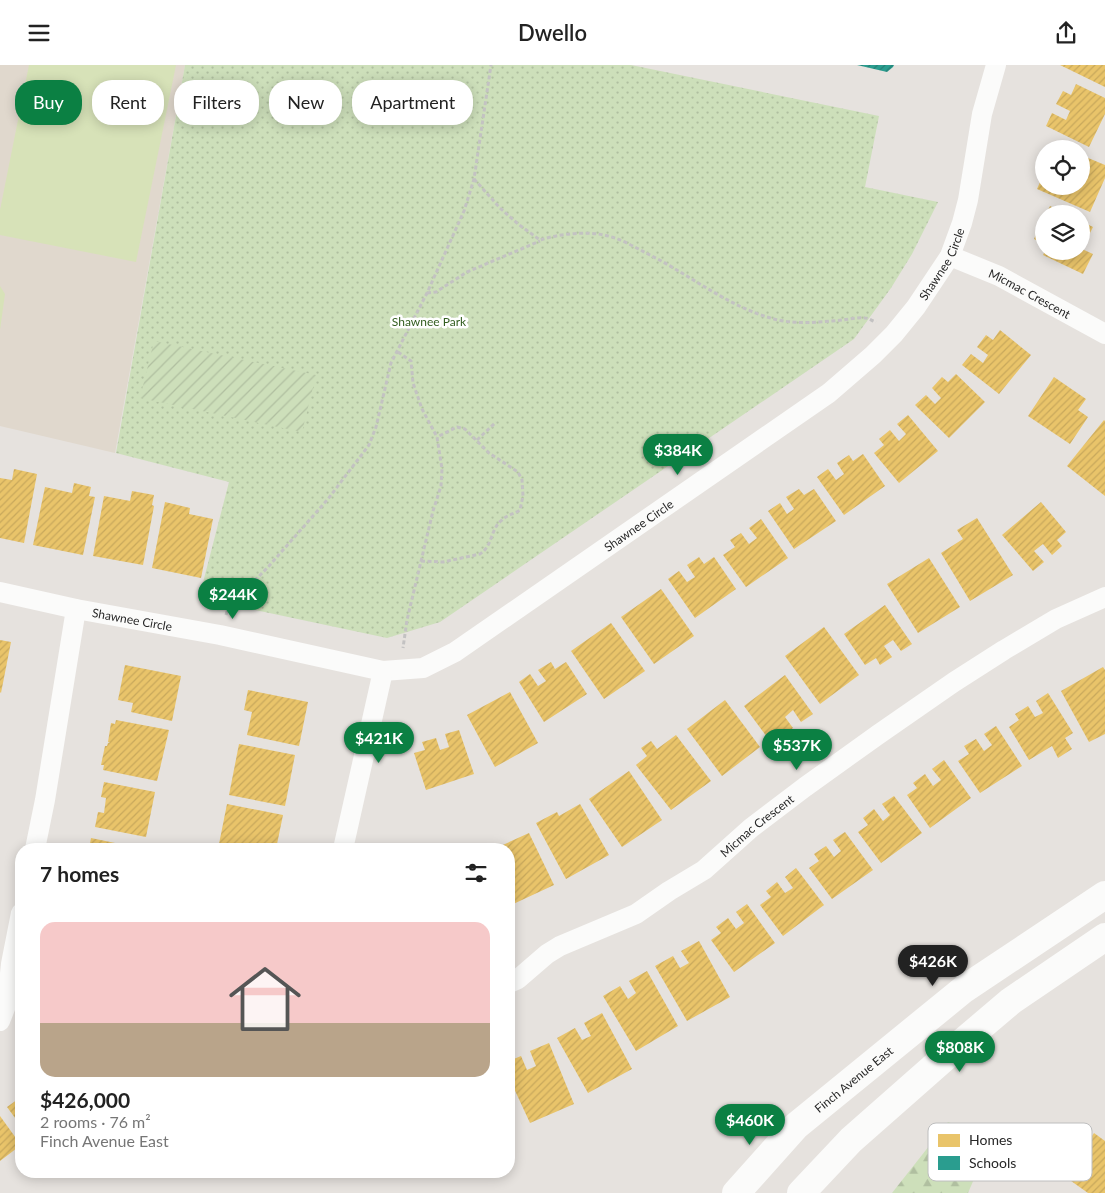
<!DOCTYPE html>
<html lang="en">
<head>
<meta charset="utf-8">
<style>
	:root { --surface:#fff; --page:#f6f6f6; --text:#222; --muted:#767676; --line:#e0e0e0; --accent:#0b8043 }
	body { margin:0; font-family:Lato,sans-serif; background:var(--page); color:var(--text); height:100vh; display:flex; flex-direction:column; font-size:19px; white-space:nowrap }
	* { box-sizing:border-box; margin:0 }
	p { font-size:16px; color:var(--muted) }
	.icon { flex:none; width:28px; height:28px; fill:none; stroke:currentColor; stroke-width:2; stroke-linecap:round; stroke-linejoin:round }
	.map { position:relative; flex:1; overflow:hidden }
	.details { position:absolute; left:15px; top:778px; width:500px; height:335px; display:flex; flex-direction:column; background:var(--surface); border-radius:20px; box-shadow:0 2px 12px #0003 }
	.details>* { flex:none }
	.guide { position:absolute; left:15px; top:15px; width:500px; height:45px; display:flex; gap:10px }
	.fabs { position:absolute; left:1035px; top:75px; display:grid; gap:10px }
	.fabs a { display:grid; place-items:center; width:55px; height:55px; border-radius:50%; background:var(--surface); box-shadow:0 2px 12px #0003; font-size:25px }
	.price { position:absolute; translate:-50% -42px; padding:0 11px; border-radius:18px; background:var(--accent); color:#fff; font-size:16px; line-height:32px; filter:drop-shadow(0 1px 2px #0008) }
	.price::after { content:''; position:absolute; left:50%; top:30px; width:15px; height:11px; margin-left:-8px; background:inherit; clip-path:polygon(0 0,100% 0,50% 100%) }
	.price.selected { background:#222; color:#fff }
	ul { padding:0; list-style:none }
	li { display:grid; align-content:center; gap:10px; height:265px; padding:0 25px }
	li+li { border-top:1px solid var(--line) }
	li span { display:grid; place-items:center; height:155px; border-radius:15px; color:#555 }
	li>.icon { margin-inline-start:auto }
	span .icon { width:90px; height:90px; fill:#fffc; stroke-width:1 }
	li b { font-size:21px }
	h2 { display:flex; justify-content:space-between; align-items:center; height:60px; padding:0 25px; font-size:21px }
	.pill { padding:0 18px; border-radius:20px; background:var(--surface); box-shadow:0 2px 12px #0003; font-size:18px; line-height:45px }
	.pill.selected { background:var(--accent); color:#fff }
	header { display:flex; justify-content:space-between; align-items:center; height:65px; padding:0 25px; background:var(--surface); font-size:22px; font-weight:600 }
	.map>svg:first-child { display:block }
	.education { fill:#e0d8cd }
	.forest { fill:url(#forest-firs) }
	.park { fill:url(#park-dots) }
	.garden { fill:url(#garden-furrows) }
	.pitch { fill:#d7e2b8 }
	.homes { fill:url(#homes-hatch) }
	.schools { fill:url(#schools-hatch) }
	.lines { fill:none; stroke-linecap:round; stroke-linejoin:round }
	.path { stroke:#c3c2c2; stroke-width:3; stroke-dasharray:4 2.5; stroke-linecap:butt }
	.minor { stroke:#fbfbfa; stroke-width:20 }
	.secondary { stroke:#fbfbfa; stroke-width:28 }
	.labels { text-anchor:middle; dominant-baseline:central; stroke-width:5; stroke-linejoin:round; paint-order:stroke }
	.street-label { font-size:12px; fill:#282828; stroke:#fff }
	.park-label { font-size:12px; fill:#335e20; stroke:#fff }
	.key { fill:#fff; stroke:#bebebe; stroke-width:1 }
	.key-label { font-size:14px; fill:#282828 }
</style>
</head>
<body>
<header><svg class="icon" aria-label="menu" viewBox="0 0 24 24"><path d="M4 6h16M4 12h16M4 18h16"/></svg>Dwello<svg class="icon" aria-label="share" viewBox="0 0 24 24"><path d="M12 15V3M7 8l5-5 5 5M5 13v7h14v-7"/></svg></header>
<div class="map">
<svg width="1105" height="1128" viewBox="0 0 1105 1128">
	<defs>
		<pattern id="forest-firs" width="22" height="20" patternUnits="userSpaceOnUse" patternTransform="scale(1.25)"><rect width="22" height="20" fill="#cddfba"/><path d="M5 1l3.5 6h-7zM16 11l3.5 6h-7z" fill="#b0bfa0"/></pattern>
		<pattern id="park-dots" width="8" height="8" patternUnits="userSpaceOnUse" patternTransform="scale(1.25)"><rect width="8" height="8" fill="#cddfba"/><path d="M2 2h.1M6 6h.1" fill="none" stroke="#b0bfa0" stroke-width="1.8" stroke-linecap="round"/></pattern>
		<pattern id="garden-furrows" width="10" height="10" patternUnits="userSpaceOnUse" patternTransform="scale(1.25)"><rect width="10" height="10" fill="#cddfba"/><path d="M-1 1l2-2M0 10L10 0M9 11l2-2" fill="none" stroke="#b0bfa0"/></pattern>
		<pattern id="homes-hatch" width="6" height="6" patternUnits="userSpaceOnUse" patternTransform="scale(1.25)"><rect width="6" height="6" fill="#e9c46a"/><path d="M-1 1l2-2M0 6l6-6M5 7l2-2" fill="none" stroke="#c8a85c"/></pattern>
		<pattern id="schools-hatch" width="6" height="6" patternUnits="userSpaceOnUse" patternTransform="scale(1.25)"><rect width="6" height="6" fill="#2a9d8f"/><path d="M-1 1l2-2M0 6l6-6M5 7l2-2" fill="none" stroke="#248075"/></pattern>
	</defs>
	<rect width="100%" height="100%" fill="#e6e2de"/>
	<!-- education -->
	<path class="education" d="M0,0H185L115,388L0,361Z"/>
	<!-- forest -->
	<path class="forest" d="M948,1057L992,1072L968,1128H892Z"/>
	<!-- park -->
	<path class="park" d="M185,0H631L879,51L865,122L938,137L912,189L891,223L854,274L440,557L387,573L199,533L229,417L116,388Z"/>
	<!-- garden -->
	<path class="garden" d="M154,276L316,310L302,367L140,333Z"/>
	<!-- pitch -->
	<g class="pitch">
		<path d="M29,0H176L136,197L0,170V145Z"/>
		<path d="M0,221L5,229L0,265Z"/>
	</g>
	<!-- homes -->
	<g class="homes">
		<path d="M1060,0H1105V22Z"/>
		<path d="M1076,19L1105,33V49L1089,82L1046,61L1052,48L1066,55L1070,46L1056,39L1063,26L1071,30Z"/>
		<path d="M1057,79L1067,84H1055Z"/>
		<path d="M1081,90L1105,100V113L1090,147L1037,124L1044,108V121H1081Z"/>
		<path d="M1050,141L1066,149H1046Z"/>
		<path d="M1081,156L1093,162L1082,184L1093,189L1083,209L1043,190L1045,186H1081Z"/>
		<path d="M1040,161L1044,163V179L1034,174Z"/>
		<path d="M1000,265L1031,290L999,329L962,300L971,289L983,298L988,290L977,282L986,270L993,275Z"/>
		<path d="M956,309L985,337L949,373L915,340L926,330L935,339L941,333L932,323L942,312L948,317Z"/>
		<path d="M1054,312L1086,334L1078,345L1088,352L1070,379L1028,351Z"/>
		<path d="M908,350L938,386L899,418L874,388L884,380L879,374L890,365L899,376L906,369L897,359Z"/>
		<path d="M1104,355L1105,356V431L1067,401Z"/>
		<path d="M863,389L885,421L844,450L817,412L828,404L836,415L844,409L837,398L849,390L853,396Z"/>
		<path d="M14,404L37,409L24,478L0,473V413L12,415Z"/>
		<path d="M74,418L91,422L89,431L95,432L83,490L33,480L45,422L72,428Z"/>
		<path d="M799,424L804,430L814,424L836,456L794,484L768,446L780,438L787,449L794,444L786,432Z"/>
		<path d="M132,426L154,430L152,440L154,441L143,500L93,491L104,431L130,436Z"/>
		<path d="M165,437L190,443L189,449L213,454L201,513L152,503Z"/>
		<path d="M1041,437L1066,467L1057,475L1062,481L1052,490L1043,479L1034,486L1044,497L1033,506L1002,470Z"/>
		<path d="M977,453L1013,510L970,536L941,488L963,474L957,465Z"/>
		<path d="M761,454L788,493L746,522L723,490L735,482L730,475L741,468L749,479L757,473L749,463Z"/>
		<path d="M699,492L704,499L714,492L736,524L695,553L668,514L679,506L687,517L695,512L687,500Z"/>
		<path d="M929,493L960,542L918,568L887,519Z"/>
		<path d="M661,524L694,571L654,599L621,552Z"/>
		<path d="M885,540L912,579L901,586L893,575L884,581L892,592L880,600L876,593L865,600L844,569Z"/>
		<path d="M611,558L645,606L604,634L571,586Z"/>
		<path d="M824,562L859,610L820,639L785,591Z"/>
		<path d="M0,575L11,577L1,628L0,627Z"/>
		<path d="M551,597L555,604L566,597L587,629L544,657L519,617L530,609L538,621L546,616L538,605Z"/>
		<path d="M125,600L181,611L172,656L131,647L133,638L118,635Z"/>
		<path d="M1103,602L1105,605V669L1089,677L1061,626Z"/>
		<path d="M785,610L813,649L801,657L793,645L785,652L793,663L781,672L777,665L767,672L744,641Z"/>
		<path d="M248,625L308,637L299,681L247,670L252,647L244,645Z"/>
		<path d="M510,627L538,678L495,702L467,650Z"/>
		<path d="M1048,628L1073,668L1065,673L1072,684L1058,693L1052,681L1029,695L1009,662L1019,655L1015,649L1028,641L1035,652L1043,648L1036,636Z"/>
		<path d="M725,635L760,682L722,711L687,664Z"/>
		<path d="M116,655L169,665L157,716L103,705L104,700H101L105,681H107L108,678H110L108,677L111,658L115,659Z"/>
		<path d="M996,661L1022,701L980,728L958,696L969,689L964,681L976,674L984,686L992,680L984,669Z"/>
		<path d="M459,665L474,709L426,725L414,688L425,685L422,677L436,673L440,685L449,682L445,669Z"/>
		<path d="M676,670L711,716L671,745L636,700L647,691L641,683L651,676L657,684Z"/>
		<path d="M239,679L295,690L285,741L229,730Z"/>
		<path d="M944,695L971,733L930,763L907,730L917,723L913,718L925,709L933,721L941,715L932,704Z"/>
		<path d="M629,706L662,755L622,782L589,734Z"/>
		<path d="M104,717L155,727L146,772L95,762L98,747L104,748L106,733L101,732Z"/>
		<path d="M894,731L922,768L881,798L858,767L868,760L863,753L874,744L883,756L890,750L882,739Z"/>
		<path d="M227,739L283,750L276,784H218Z"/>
		<path d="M580,739L609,790L566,814L536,758L557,747L559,751Z"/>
		<path d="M845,767L873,805L832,834L809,803L819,796L814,789L826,781L834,792L841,786L833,775Z"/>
		<path d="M529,768L554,820L509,841V784H494Z"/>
		<path d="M91,773L139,783L138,784H89Z"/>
		<path d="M796,803L824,840L783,871L760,840L771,832L766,826L777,817L785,828L793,823L785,812Z"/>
		<path d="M747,839L775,878L734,907L711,875L721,868L716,862L728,853L736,864L744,858L736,847Z"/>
		<path d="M699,876L730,932L687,956L655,901L673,891L680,903L689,898L681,886Z"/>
		<path d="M647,906L678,961L636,986L603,931L620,921L628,934L636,928L629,916Z"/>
		<path d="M602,948L632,1004L588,1028L557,973L575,963L582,975L591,971L584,958Z"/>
		<path d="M549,978L574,1039L530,1058L511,1017L510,1018L509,1015V996L521,991L527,1005L536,1001L530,986Z"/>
		<path d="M21,1032V1061L7,1042Z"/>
		<path d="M0,1051L21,1080L0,1096Z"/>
		<path d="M1094,1068L1105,1076V1128H1088L1064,1111Z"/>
	</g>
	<!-- schools -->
	<path class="schools" d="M857,0H894L893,2L887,7Z"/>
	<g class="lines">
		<!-- path -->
		<g class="path">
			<path d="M474,114L500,143L518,159L540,175C559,169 584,166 604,170C619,173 633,181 646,188C689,209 728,242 774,254C797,260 820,257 843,255C850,254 858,252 865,253C869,253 872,256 876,257"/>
			<path d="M427,228L436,227L467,207L540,176"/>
			<path d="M398,287L411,296L413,318L422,344L437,372L442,404L441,421L433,446L407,555L403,583"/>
			<path d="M477,375L496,357"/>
			<path d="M421,496L443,497L480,489C493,481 490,464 502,455C507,450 514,449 520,445L523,431L522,415L518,407L489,388L465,364L457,362L437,372"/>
			<path d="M226,550L228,543L269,501L328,434L369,380L376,362L391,298L427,228L464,146L474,114L491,0"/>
		</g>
		<!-- minor -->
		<g class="minor">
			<path id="s1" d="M950,191L999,211L1105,269"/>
			<path id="s2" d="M0,527L76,544L220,570L383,606L423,603L455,587L829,328L873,290L894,269L916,242L950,191L962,158L968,135L982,49L996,0"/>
			<path d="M35,784L45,735L76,544"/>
			<path d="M343,784L383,606"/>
			<path id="s3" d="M509,918L518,914L547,889L560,881L636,849L669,826L704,805L751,763L805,722L879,669L954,617L1004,585L1056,554L1105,532"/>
			<path d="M0,956L7,938L11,899L21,848"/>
		</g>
		<!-- secondary -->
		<g class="secondary">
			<path id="s4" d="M736,1128L796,1061L964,924L1105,830"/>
			<path d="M801,1128L851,1075L952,986L1011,936L1105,872"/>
		</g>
	</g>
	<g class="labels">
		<!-- street labels -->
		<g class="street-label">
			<text stroke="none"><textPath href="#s2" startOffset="1095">Shawnee Circle</textPath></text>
			<text stroke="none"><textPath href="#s1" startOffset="88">Micmac Crescent</textPath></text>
			<text stroke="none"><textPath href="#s2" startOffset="690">Shawnee Circle</textPath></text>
			<text stroke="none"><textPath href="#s2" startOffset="135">Shawnee Circle</textPath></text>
			<text stroke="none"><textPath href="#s3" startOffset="296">Micmac Crescent</textPath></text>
			<text stroke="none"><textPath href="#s4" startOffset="164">Finch Avenue East</textPath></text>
		</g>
		<!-- park labels -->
		<g class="park-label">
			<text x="429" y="256">Shawnee Park</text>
		</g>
	</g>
	<!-- legend -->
	<rect x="928" y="1058" width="164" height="58" rx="8" class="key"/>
	<rect x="938" y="1069" width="22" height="13" fill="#e9c46a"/>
	<rect x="938" y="1091" width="22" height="14" fill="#2a9d8f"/>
	<g class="key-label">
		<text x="969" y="1080">Homes</text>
		<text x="969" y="1103">Schools</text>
	</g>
</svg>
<div class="fabs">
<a><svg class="icon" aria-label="locate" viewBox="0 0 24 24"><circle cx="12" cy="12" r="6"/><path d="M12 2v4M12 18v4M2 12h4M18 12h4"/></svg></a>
<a><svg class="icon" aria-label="layers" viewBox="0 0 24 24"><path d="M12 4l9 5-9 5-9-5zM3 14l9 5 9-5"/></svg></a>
</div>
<b class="price" style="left:678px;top:411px">$384K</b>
<b class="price" style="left:233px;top:555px">$244K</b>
<b class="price" style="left:379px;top:699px">$421K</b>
<b class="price" style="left:797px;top:706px">$537K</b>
<b class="price selected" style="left:933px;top:922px">$426K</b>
<b class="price" style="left:960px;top:1008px">$808K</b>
<b class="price" style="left:750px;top:1081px">$460K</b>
<div class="guide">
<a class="pill selected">Buy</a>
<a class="pill">Rent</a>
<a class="pill">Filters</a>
<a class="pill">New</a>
<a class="pill">Apartment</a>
</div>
<section class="details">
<h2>7 homes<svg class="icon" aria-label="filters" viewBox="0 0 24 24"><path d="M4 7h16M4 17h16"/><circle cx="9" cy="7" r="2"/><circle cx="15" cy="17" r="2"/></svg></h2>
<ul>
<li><span style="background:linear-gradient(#f6c9c9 65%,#b9a48a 0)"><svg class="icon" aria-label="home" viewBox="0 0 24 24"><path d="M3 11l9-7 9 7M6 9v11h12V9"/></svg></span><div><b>$426,000</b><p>2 rooms · 76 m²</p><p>Finch Avenue East</p></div></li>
</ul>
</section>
</div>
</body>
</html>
